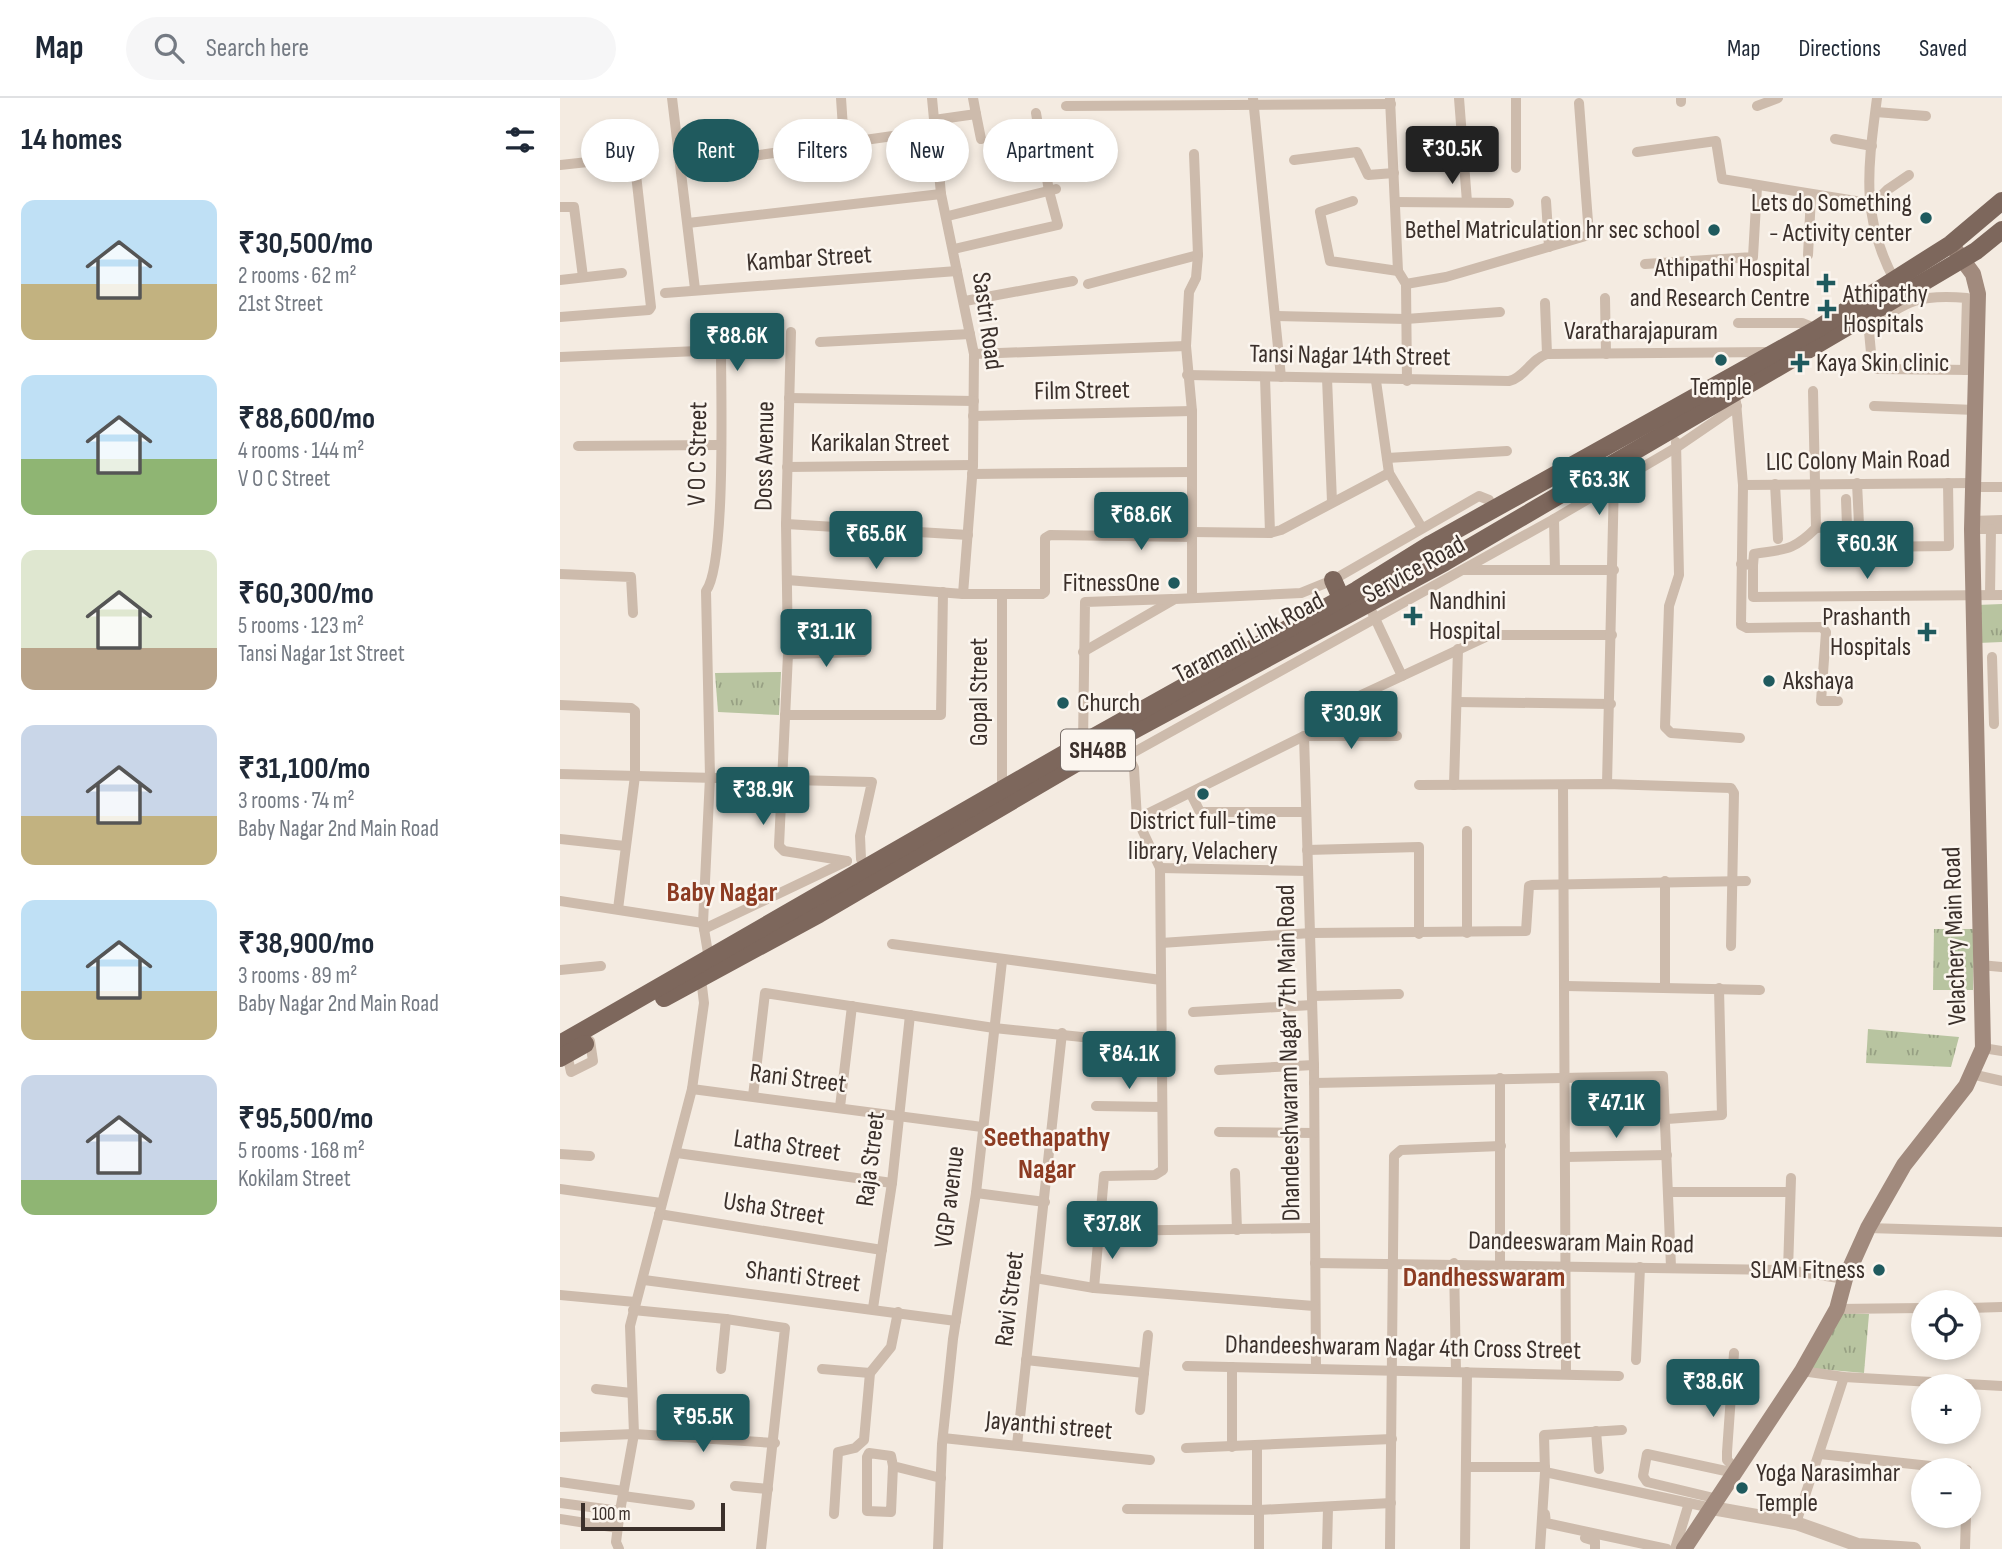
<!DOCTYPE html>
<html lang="en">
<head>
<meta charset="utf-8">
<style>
	:root { --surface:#fff; --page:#f6f6f7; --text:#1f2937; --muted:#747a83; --line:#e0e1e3; --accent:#1f5a5e }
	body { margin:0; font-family:"Sofia Sans Condensed",sans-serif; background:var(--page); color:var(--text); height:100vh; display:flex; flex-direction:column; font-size:26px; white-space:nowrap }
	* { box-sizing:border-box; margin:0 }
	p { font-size:23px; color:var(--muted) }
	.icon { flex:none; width:38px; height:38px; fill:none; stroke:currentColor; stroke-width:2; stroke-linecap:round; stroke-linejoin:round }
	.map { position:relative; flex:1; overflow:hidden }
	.drawer { display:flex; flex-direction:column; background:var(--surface); width:560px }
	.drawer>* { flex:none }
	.guide { position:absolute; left:21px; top:21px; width:665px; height:63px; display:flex; gap:14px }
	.buttons { position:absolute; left:1351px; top:1192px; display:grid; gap:14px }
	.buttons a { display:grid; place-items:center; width:70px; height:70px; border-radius:50%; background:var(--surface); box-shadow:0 4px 10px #0003; font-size:35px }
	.scale { position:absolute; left:21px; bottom:18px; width:144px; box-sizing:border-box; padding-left:7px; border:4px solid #3b302b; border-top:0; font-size:19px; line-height:24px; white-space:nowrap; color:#3b302b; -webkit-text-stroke:5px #fbf5ee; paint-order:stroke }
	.price { position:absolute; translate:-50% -60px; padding:0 16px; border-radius:7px; background:var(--accent); color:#fff; font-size:23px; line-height:46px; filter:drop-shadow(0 2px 4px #0008) }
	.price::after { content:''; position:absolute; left:50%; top:42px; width:21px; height:16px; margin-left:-10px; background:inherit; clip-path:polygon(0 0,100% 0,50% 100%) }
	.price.current { background:#222; color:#fff }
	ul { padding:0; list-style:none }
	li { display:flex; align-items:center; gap:21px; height:175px; padding:0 21px }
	li span { display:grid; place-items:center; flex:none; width:196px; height:140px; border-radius:14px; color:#555 }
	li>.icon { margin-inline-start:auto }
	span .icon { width:84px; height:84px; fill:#fffc; stroke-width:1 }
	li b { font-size:30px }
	h2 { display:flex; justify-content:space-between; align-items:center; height:84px; padding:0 21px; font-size:30px }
	.pill { padding:0 24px; border-radius:32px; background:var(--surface); box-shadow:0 4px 10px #0003; font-size:24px; line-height:63px }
	.pill.current { background:var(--accent); color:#fff }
	header { display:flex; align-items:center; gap:42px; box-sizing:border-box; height:98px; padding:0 35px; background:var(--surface); border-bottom:2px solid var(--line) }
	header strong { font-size:33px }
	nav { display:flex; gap:38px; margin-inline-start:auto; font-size:24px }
	.search { width:490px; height:63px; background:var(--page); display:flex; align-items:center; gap:18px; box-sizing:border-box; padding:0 24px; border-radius:38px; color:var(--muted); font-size:26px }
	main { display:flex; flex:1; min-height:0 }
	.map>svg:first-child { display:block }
	.grass { fill:url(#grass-tufts) }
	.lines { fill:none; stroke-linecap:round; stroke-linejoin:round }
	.minor { stroke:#cdbbac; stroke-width:10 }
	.tertiary { stroke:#cdbbac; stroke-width:14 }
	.secondary { stroke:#a18a7d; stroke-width:16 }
	.primary { stroke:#7d675c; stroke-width:18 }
	.poi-dot { fill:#1f5a5e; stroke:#fbf5ee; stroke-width:2.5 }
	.labels { text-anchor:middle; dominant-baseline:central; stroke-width:5; stroke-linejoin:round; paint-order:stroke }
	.shield { fill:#fbf5ee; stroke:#756b66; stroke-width:2 }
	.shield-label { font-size:24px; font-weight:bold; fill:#3b302b }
	.poi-label { font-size:26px; fill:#3b302b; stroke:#fbf5ee; text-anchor:end }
	.street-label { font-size:26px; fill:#3b302b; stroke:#fbf5ee }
	.neighbourhood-label { font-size:28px; font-weight:bold; fill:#8c3b22; stroke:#fbf5ee }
</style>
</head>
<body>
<header>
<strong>Map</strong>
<div class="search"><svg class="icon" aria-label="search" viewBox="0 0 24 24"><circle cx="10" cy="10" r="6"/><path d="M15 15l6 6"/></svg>Search here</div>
<nav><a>Map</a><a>Directions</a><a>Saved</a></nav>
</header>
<main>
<section class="drawer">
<h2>14 homes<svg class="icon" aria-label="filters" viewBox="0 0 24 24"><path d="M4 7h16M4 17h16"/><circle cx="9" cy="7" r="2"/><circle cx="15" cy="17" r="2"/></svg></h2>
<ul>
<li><span style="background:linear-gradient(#bfe0f5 60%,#c2b280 0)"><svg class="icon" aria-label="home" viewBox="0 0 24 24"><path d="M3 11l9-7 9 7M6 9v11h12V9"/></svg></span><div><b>₹30,500/mo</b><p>2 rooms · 62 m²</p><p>21st Street</p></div></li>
<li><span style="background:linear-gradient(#bfe0f5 60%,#8fb573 0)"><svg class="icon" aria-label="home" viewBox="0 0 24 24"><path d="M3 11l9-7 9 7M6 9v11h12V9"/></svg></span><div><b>₹88,600/mo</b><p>4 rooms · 144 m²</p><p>V O C Street</p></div></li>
<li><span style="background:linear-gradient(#dfe7d0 70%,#b9a48a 0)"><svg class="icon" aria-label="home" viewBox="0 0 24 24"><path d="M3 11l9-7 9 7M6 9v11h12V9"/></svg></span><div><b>₹60,300/mo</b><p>5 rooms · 123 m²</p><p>Tansi Nagar 1st Street</p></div></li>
<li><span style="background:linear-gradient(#c9d6e8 65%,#c2b280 0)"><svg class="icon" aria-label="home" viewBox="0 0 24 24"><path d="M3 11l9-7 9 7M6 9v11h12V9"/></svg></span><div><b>₹31,100/mo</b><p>3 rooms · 74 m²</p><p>Baby Nagar 2nd Main Road</p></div></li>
<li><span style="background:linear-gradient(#bfe0f5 65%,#c2b280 0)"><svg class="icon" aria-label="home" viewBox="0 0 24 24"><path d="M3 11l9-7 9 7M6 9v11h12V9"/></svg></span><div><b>₹38,900/mo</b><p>3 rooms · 89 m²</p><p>Baby Nagar 2nd Main Road</p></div></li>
<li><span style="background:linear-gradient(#c9d6e8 75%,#8fb573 0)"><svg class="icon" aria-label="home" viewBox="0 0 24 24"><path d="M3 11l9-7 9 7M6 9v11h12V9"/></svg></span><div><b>₹95,500/mo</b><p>5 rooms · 168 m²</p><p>Kokilam Street</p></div></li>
</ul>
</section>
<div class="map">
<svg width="1442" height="1451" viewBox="0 0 1442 1451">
	<defs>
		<pattern id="grass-tufts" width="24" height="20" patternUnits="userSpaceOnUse" patternTransform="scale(1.75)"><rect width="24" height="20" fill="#b8c4a0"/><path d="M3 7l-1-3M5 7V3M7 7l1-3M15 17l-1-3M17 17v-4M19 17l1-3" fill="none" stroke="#97a083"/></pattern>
	</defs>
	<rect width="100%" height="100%" fill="#f4ebe1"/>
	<!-- grass -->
	<g class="grass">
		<path d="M1442,506V544L1418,545L1417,507Z"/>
		<path d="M221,574L219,617L158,614L155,575Z"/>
		<path d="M1374,831H1414L1413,892H1373Z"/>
		<path d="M1308,931L1399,939L1391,969L1306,965Z"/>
		<path d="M1279,1215L1309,1216L1304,1275L1248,1270Z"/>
	</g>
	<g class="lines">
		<!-- minor -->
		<g class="minor">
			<path d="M112,0L135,191"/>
			<path d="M281,0L284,45"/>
			<path d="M372,0L381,96L414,256L413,367L403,496"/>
			<path d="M693,0L721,279"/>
			<path d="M899,0L907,104"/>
			<path d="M1317,0C1308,70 1300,119 1335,183"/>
			<path d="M830,1L838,173L846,186L847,283"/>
			<path d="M1121,4V0"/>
			<path d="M506,8L831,6"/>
			<path d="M1197,8L1218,0"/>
			<path d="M1316,14L1366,18"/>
			<path d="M416,16L421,41"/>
			<path d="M374,22L416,16L413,0"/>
			<path d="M1275,41L1312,48"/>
			<path d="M1077,54L1156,43L1162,81L1308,105"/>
			<path d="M734,62L797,54L808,77L834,75"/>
			<path d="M0,67L74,59L91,209L89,212L0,219"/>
			<path d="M122,68L375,32"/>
			<path d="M956,70V0"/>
			<path d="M793,103L760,114L770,163L838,173"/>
			<path d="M986,103L989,149"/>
			<path d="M835,104L949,105"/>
			<path d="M0,109H14L23,179"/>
			<path d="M1309,110L1327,92L1349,77"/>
			<path d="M388,118L496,91"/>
			<path d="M128,125L381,96"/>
			<path d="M394,151L498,127L489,93L476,15"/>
			<path d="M1248,157L1251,98"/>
			<path d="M1085,166L1193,159L1197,89"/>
			<path d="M0,182L62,175"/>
			<path d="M528,186L638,157"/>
			<path d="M846,186L886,179L1029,137L1019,5"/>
			<path d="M105,195L397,173"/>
			<path d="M1045,200L1046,256"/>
			<path d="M405,203L513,183"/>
			<path d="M985,205L987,256"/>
			<path d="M716,218L846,221L940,214"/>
			<path d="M1308,223L1312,265L1317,271L1412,272"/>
			<path d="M1178,225H1242L1257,231"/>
			<path d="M1309,230C1347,202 1360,196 1407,200L1405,272"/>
			<path d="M231,234L226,426L228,556L219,748L224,753L287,763"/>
			<path d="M260,244L410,236"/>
			<path d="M414,256L626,248"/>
			<path d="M0,259L161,252C161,294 166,467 146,493L150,679L143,825L149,861"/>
			<path d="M627,277L949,283C964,280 971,261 987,256L1210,254"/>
			<path d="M705,279L710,435"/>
			<path d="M767,280L772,404"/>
			<path d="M816,283L829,375L862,430"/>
			<path d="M229,300L414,303"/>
			<path d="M1176,304L1183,387L1181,527L1187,530L1262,529L1266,534L1261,603H1278"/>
			<path d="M1314,308L1415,312"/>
			<path d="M413,318L632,313"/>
			<path d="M1116,344L1119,477L1109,508L1105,629L1111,635L1180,640"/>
			<path d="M18,348L159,347"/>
			<path d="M827,360L947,353"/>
			<path d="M227,369L413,367"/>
			<path d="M412,376L632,374"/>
			<path d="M1297,385L1300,447L1303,449L1389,448L1388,385"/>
			<path d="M1215,386L1218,441"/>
			<path d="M1183,387L1413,385"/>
			<path d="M1413,389H1442"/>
			<path d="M994,421L995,472"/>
			<path d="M1412,423L1442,422"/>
			<path d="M226,426L408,437"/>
			<path d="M1256,430L1287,428L1286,401"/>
			<path d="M1412,431H1442"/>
			<path d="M632,434L710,435L721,432L829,375"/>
			<path d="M1181,466L1193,467V499L1442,497"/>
			<path d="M1193,467L1194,456C1224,451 1232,454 1256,430L1253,293"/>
			<path d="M903,472H1054"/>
			<path d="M0,476L71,479L73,515"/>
			<path d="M227,482L403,496H482L485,494V440L490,437L632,439"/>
			<path d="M442,496V692"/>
			<path d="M1430,497L1431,431"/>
			<path d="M632,500V313L626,248L629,194L636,180L638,157L634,56"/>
			<path d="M812,514L842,578"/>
			<path d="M523,554L615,501L741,495L773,482L919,398L929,402"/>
			<path d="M228,556L303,554"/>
			<path d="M1432,559L1434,626"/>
			<path d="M797,599L930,537H1052"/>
			<path d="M897,604L1051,606"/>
			<path d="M0,607L71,610L75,613V678L58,811"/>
			<path d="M225,617H381L383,494"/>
			<path d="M744,638L754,967L756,1271"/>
			<path d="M523,645L525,504L612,501"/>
			<path d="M569,657L994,421L1117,349L1177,308"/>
			<path d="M0,676L312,684L300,738L301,761"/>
			<path d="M1047,686L1054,381"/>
			<path d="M859,687L1047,686L1171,690L1174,695L1171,848"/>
			<path d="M894,687L898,551"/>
			<path d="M1003,688L1006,1276"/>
			<path d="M631,696L640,714H746"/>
			<path d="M577,721L744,638H837"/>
			<path d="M907,733V835"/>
			<path d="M0,741L65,748"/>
			<path d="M747,752L859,749V836"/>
			<path d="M600,770L748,773"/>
			<path d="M1105,783V890"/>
			<path d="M0,803L143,825"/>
			<path d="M144,831L287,763"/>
			<path d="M601,845L751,835L966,833L969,788L972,787L1186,783"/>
			<path d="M332,846L601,882"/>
			<path d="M1420,867L1442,869"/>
			<path d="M0,872L41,868"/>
			<path d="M1006,888L1200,892"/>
			<path d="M752,898L839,896"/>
			<path d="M633,914L752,907"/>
			<path d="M1423,950L1442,953"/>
			<path d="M7,956L11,974L33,963L30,943"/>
			<path d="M659,972L754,967"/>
			<path d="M1411,976L1442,983"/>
			<path d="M754,985L1103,978L1111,1169"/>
			<path d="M132,991L422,1029"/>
			<path d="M193,998L205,895L434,930L600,947"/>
			<path d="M536,1008L602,1009"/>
			<path d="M280,1009L292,908"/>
			<path d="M1107,1021L1162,1017L1159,890"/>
			<path d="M659,1034L754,1035"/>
			<path d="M117,1055L332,1085"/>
			<path d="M0,1056L30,1058"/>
			<path d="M1006,1059L1107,1057"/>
			<path d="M675,1075L677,1132"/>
			<path d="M0,1091L101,1105"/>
			<path d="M1109,1094H1230"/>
			<path d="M416,1095L485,1104"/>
			<path d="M99,1116L322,1152"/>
			<path d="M1308,1130L1442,1134"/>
			<path d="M539,1133L755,1130"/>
			<path d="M755,1165L1228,1172L1285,1181"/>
			<path d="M894,1165L896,1274"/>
			<path d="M940,1166V980"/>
			<path d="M1228,1172L1231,1080"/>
			<path d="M475,1180L534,1190L754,1208"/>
			<path d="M84,1182L396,1223"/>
			<path d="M534,1190L544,1078L595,1077L603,1072L600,770L577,721L574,670L559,640"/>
			<path d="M0,1197L75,1204"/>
			<path d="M313,1210L332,1085L350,917"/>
			<path d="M1409,1210L1442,1209"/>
			<path d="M1277,1211L1363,1210"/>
			<path d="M73,1212L166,1221L225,1230L201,1451"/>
			<path d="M1174,1255L1167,1354V1362L1177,1372"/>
			<path d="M466,1262L584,1275"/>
			<path d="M1076,1262L1080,1169"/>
			<path d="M627,1268L1059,1278"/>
			<path d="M161,1271L166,1221"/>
			<path d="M262,1271L310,1275"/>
			<path d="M1242,1273L1284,1279L1442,1288"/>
			<path d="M36,1291L71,1295"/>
			<path d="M580,1312L588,1237"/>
			<path d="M1036,1333L1039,1371"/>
			<path d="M0,1339L74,1336L215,1345"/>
			<path d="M383,1340L590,1362"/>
			<path d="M457,1347L502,935"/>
			<path d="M672,1349V1269"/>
			<path d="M626,1350L832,1341"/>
			<path d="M1260,1356L1407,1372"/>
			<path d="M333,1368L331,1414L307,1413V1359L309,1355L331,1358L333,1368L381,1380"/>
			<path d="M906,1369H985"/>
			<path d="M985,1374L1152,1410"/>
			<path d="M0,1384L63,1393"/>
			<path d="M175,1388L208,1391"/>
			<path d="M63,1398L130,1407"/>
			<path d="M1158,1401L1087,1384L1083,1378L1087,1356L1175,1375"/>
			<path d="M0,1405L60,1413"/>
			<path d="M567,1411L699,1412L831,1405"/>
			<path d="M697,1412V1348"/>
			<path d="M699,1412V1451"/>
			<path d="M274,1416L278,1354L295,1350L304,1342L310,1275L331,1249L338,1214"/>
			<path d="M985,1416L986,1425L1107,1451"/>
			<path d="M0,1421L58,1430"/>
			<path d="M1236,1425L1284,1279"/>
			<path d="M1025,1440L1035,1443V1451"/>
			<path d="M59,1451L56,1444L60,1413L74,1336L70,1228L132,991L144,905L141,880"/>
			<path d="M378,1451L382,1346L393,1241L416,1095L442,863"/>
			<path d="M767,1451L768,1410"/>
			<path d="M830,1451L834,1058L841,1052L941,1048"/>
			<path d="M905,1451L907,1274"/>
			<path d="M980,1451L985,1374L984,1337L1062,1332"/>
			<path d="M1115,1451L1129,1405"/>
			<path d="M1405,1451L1406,1418"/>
		</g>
		<!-- tertiary -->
		<path class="tertiary" d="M1152,1410L1236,1425L1298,1447L1354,1451"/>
		<!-- secondary -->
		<path class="secondary" d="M1124,1451L1242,1273L1277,1211L1285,1181L1308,1130L1344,1067L1406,988L1423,950L1412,431L1418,196L1413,176L1391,146"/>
		<!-- primary -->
		<g class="primary">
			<path d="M773,482L785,509"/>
			<path d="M104,900L259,816L559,640L885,464L1362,185L1416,153L1442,132"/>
			<path d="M0,946L523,645L797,492L871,446L1257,231L1391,146L1442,103"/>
			<path d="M0,960L25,946"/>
		</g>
	</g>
	<!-- markers -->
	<g class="poi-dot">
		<circle cx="1366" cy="120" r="7"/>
		<circle cx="1154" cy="132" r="7"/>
		<path d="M1262.5 174.5h7v7h7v7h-7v7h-7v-7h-7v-7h7z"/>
		<path d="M1263.5 200.5h7v7h7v7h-7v7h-7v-7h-7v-7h7z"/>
		<circle cx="1161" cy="262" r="7"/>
		<path d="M1236.5 254.5h7v7h7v7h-7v7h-7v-7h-7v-7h7z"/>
		<circle cx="614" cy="485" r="7"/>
		<path d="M849.5 507.5h7v7h7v7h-7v7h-7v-7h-7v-7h7z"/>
		<path d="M1363.5 523.5h7v7h7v7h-7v7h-7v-7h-7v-7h7z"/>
		<circle cx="1209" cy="583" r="7"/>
		<circle cx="503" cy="605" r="7"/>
		<circle cx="643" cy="696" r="7"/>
		<circle cx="1319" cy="1172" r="7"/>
		<circle cx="1182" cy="1390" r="7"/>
	</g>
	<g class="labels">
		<!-- shield labels -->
		<rect class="shield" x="501" y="631.5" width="74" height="41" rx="5"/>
		<g class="shield-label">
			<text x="538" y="652">SH48B</text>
		</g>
		<!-- poi labels -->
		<g class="poi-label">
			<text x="1352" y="105">Lets do Something<tspan x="1352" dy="30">- Activity center</tspan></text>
			<text x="1140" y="132">Bethel Matriculation hr sec school</text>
			<text x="1250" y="170">Athipathi Hospital<tspan x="1250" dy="30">and Research Centre</tspan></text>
			<text x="1283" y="196" text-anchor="start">Athipathy<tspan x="1283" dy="30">Hospitals</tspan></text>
			<text x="1256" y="265" text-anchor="start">Kaya Skin clinic</text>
			<text x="1161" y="289" text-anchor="middle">Temple</text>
			<text x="600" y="485">FitnessOne</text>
			<text x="869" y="503" text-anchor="start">Nandhini<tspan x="869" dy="30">Hospital</tspan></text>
			<text x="1351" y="519">Prashanth<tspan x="1351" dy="30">Hospitals</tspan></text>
			<text x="1223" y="583" text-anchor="start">Akshaya</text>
			<text x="517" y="605" text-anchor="start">Church</text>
			<text x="643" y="723" text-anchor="middle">District full-time<tspan x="643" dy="30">library, Velachery</tspan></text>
			<text x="1305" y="1172">SLAM Fitness</text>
			<text x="1196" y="1375" text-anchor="start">Yoga Narasimhar<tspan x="1196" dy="30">Temple</tspan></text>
		</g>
		<!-- street labels -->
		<g class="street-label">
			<text transform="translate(249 161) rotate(-4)">Kambar Street</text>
			<text transform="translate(427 223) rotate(82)">Sastri Road</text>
			<text x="1081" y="233">Varatharajapuram</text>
			<text transform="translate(790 258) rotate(1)">Tansi Nagar 14th Street</text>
			<text transform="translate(522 293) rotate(-1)">Film Street</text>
			<text x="320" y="345">Karikalan Street</text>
			<text transform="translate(138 356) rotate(-89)">V O C Street</text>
			<text transform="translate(205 358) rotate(-89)">Doss Avenue</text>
			<text transform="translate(1298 363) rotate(-1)">LIC Colony Main Road</text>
			<text transform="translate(854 472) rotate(-29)">Service Road</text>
			<text transform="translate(689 540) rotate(-28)">Taramani Link Road</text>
			<text transform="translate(419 594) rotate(-90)">Gopal Street</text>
			<text transform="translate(1395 838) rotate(-92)">Velachery Main Road</text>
			<text transform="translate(729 955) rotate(-91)">Dhandeeshwaram Nagar 7th Main Road</text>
			<text transform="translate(238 981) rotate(7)">Rani Street</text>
			<text transform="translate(227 1048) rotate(8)">Latha Street</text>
			<text transform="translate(311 1061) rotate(-83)">Raja Street</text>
			<text transform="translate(390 1099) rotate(-83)">VGP avenue</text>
			<text transform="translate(214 1111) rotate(9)">Usha Street</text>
			<text transform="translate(1021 1145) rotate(1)">Dandeeswaram Main Road</text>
			<text transform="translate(243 1179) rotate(7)">Shanti Street</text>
			<text transform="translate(450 1201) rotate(-83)">Ravi Street</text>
			<text transform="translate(843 1250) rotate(1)">Dhandeeshwaram Nagar 4th Cross Street</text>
			<text transform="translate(489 1328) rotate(5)">Jayanthi street</text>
		</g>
		<!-- neighbourhood labels -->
		<g class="neighbourhood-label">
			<text x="162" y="794">Baby Nagar</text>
			<text x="487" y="1039">Seethapathy<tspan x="487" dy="32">Nagar</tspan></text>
			<text x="924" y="1179">Dandhesswaram</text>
		</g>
	</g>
</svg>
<div class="buttons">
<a><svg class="icon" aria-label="locate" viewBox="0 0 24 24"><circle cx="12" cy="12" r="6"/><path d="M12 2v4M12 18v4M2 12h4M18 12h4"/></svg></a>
<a>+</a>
<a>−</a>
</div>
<div class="scale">100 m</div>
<b class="price current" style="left:892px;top:88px">₹30.5K</b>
<b class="price" style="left:177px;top:275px">₹88.6K</b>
<b class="price" style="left:1039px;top:419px">₹63.3K</b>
<b class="price" style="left:581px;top:454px">₹68.6K</b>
<b class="price" style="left:316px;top:473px">₹65.6K</b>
<b class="price" style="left:1307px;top:483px">₹60.3K</b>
<b class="price" style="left:266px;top:571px">₹31.1K</b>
<b class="price" style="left:791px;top:653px">₹30.9K</b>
<b class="price" style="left:203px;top:729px">₹38.9K</b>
<b class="price" style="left:569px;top:993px">₹84.1K</b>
<b class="price" style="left:1056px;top:1042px">₹47.1K</b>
<b class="price" style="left:552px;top:1163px">₹37.8K</b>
<b class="price" style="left:1153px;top:1321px">₹38.6K</b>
<b class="price" style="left:143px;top:1356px">₹95.5K</b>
<div class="guide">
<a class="pill">Buy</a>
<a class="pill current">Rent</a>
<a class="pill">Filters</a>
<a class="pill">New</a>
<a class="pill">Apartment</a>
</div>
</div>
</main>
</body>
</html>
